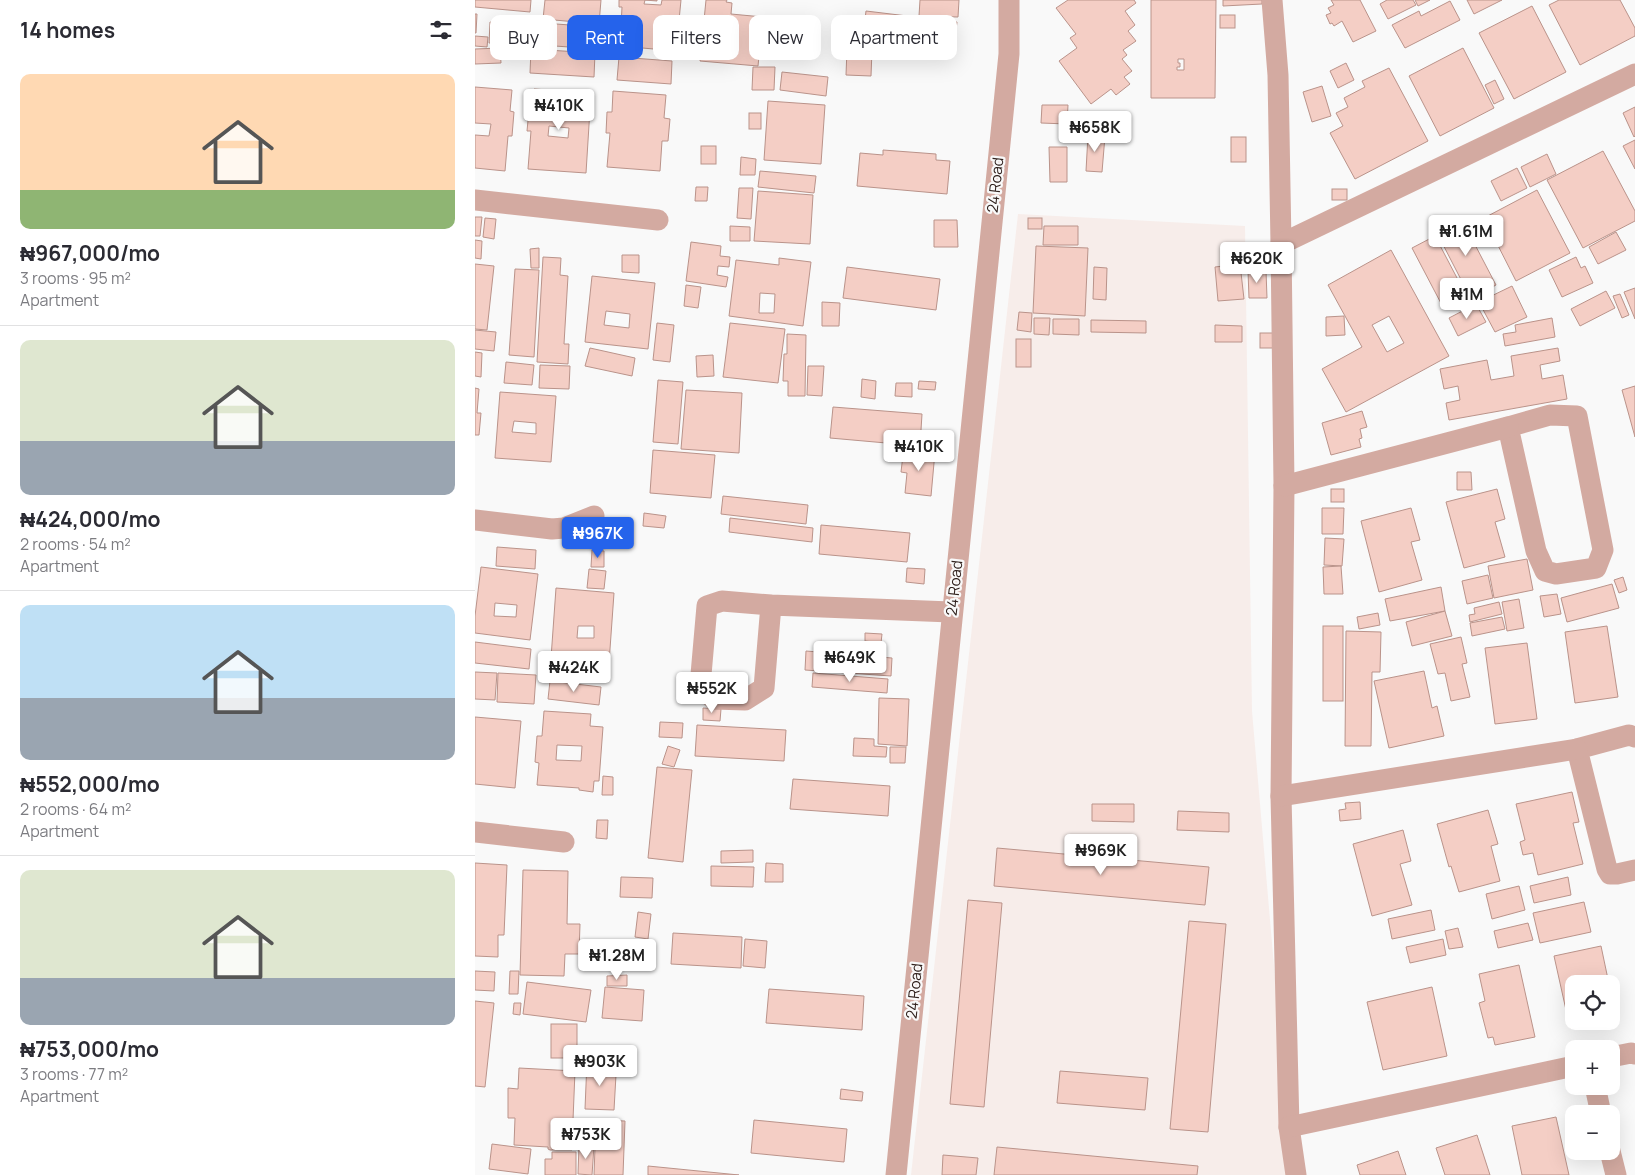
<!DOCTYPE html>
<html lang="en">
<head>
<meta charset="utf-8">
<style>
	:root { --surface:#fff; --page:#f2f2f3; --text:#2b2b33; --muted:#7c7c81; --line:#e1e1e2; --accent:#2563eb }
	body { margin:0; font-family:Manrope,sans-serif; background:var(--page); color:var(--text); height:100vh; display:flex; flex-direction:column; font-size:19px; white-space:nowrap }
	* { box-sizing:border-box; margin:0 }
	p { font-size:16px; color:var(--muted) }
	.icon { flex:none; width:28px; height:28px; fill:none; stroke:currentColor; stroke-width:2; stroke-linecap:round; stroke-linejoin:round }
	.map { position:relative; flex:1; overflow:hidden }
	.panel { display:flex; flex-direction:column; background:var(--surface); width:475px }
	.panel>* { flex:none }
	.banner { position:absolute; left:15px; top:15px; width:475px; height:45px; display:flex; gap:10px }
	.controls { position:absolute; left:1090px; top:975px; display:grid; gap:10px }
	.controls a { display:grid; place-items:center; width:55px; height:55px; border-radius:10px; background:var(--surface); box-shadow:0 5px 20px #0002; font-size:25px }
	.price { position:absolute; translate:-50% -42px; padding:0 11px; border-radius:5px; background:#fff; color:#222; font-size:16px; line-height:32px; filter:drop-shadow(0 1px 2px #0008) }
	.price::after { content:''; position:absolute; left:50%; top:30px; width:15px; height:11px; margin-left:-8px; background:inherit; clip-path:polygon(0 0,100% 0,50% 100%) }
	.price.current { background:var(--accent); color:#fff }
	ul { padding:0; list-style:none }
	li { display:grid; align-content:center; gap:10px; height:265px; padding:0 20px }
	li+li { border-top:1px solid var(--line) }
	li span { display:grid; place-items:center; height:155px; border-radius:10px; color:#555 }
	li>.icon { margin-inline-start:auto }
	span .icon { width:90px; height:90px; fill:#fffc; stroke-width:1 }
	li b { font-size:21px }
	h2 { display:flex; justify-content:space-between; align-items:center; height:60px; padding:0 20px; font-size:21px }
	.chip { padding:0 18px; border-radius:10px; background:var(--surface); box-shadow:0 5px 20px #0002; font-size:18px; line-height:45px }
	.chip.current { background:var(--accent); color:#fff }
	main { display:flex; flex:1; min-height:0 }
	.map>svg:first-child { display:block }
	.built { fill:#f7edea }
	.building { fill:#f4cec5; stroke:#ba938a; fill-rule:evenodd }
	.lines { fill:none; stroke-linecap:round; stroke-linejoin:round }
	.street { stroke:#d3aaa1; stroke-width:21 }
	.labels { text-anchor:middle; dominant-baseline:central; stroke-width:4.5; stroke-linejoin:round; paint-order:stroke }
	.street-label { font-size:15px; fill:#31221e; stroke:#f9f9f9 }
</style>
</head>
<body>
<main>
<section class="panel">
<h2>14 homes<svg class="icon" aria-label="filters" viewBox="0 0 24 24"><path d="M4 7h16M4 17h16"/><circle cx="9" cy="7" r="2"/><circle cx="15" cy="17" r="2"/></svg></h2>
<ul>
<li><span style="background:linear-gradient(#ffd9b3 75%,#8fb573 0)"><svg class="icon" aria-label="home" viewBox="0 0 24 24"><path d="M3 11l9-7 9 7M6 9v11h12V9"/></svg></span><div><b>₦967,000/mo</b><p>3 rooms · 95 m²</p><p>Apartment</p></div></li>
<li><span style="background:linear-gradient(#dfe7d0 65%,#9aa5b1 0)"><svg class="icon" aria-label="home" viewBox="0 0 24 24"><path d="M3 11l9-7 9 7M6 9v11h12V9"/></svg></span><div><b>₦424,000/mo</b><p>2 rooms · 54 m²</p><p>Apartment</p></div></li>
<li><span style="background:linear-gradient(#bfe0f5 60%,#9aa5b1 0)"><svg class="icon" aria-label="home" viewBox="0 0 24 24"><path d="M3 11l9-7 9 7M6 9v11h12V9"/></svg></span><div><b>₦552,000/mo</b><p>2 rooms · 64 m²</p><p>Apartment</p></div></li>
<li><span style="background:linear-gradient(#dfe7d0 70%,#9aa5b1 0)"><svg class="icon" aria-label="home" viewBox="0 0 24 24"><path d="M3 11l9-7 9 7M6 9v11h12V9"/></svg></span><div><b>₦753,000/mo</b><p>3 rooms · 77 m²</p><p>Apartment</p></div></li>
</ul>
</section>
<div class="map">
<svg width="1160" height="1175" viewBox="0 0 1160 1175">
	<rect width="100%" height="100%" fill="#f9f9f9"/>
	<!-- built -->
	<path class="built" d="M543,214L770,226L777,711L817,1175H436Z"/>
	<!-- building -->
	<g class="building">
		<path d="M0,0H56L55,12L0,7Z"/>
		<path d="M70,0H126L124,24L68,19Z"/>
		<path d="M144,0H182V1L170,0L169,4L186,5L187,0H206L201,51L145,46L147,7H144Z"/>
		<path d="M231,0H252L251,2L257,3L256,14L288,17L283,66L225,61Z"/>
		<path d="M445,0H484L483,17L444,16Z"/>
		<path d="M593,0H659L661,3L650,11L660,25L653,31L661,41L648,50L652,55L647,59L657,71L649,77L655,84L641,95L636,89L616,104L584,61L602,48L595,38L601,34L581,8Z"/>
		<path d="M676,0H741L740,98H676ZM703,59H709V70H702V67H705V63H703Z"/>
		<path d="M748,0H787V4L748,6Z"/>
		<path d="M856,0H885L901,31L878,42L867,21L859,26L857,23L855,24L851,15L856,13L853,8L859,5Z"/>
		<path d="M912,0H938L941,5L913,19L905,4Z"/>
		<path d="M940,0H955L943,6Z"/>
		<path d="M992,0H1027L999,14Z"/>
		<path d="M1084,0H1145L1160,28V36L1105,65L1074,5Z"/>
		<path d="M975,1L985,20L930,48L917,25L944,11L946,16Z"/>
		<path d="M1057,6L1091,72L1039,99L1004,33Z"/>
		<path d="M391,11L482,22L478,54L387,44Z"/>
		<path d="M0,14H2L1,33H0Z"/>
		<rect x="745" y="15" width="15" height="13"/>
		<path d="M15,22L54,24L53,44L14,43Z"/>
		<path d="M67,23L95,25L94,47L66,45Z"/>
		<path d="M98,25L124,26V47H98Z"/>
		<path d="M0,36L13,37L12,47L0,46Z"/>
		<path d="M25,48L26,63L0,64V49Z"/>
		<path d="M988,48L1019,108L965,136L934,76Z"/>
		<path d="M56,49L120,53L119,77L55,73Z"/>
		<path d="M372,49L397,50L396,76L371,75Z"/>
		<path d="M144,57L197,61L196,84L142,80Z"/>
		<path d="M871,63L879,80L863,88L855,71Z"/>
		<path d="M278,67H300L299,90H277Z"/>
		<path d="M914,68L953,141L880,179L855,133L868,126L861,113L873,107L869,98L890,87L887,81Z"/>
		<path d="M307,72L353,77L351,96L305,90Z"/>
		<path d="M1020,80L1029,99L1019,104L1010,85Z"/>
		<path d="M847,86L856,116L837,122L828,92Z"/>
		<path d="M0,87L37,90L35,111L39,112L37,136H33L30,171L0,168V135L14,136L16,124L0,123Z"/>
		<path d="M59,89L116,93L111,173L53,169L56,131H52L54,110H57ZM74,126L94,128L93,138L73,136Z"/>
		<path d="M138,91L191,95L189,118L195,119L193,141H187L185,171L132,167L135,133H131L132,112H137Z"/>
		<path d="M293,101L350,105L346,164L289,160Z"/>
		<path d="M567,105H593L592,124L566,123Z"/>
		<path d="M1160,107V136L1159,137L1148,113Z"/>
		<rect x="274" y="113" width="12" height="16"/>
		<path d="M613,135L630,136L627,172L611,171Z"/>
		<rect x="756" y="137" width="15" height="25"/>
		<path d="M1160,140V169L1148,146Z"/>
		<rect x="226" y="146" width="15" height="18"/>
		<path d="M574,147H592V182H575Z"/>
		<path d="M408,150L461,154V160L475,161L472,194L382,186L385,153L408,155Z"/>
		<path d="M1128,151L1160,211V221L1108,248L1072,180Z"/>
		<path d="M1072,154L1081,174L1055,187L1046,167Z"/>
		<path d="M266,157L281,159L280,175H265Z"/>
		<path d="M1042,168L1052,188L1026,201L1016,181Z"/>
		<path d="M285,171L341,176L339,193L283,187Z"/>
		<path d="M221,187H233L232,201H220Z"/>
		<path d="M264,188H278L276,219L262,218Z"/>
		<rect x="857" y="189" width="15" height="11"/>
		<path d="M1062,190L1095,253L1041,281L1009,218Z"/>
		<path d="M283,191L338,195L335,244L279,241Z"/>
		<path d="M985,216L1021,285L996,299L960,229Z"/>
		<path d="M0,217H7L5,236H0Z"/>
		<path d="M10,218L21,219L19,239L8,237Z"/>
		<rect x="553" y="218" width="14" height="11"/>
		<path d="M459,220H482L483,247H459Z"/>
		<path d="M255,226L275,227V241H255Z"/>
		<path d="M569,226H603V245H568Z"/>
		<path d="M1141,232L1151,250L1123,264L1114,247Z"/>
		<path d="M960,236L992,297L969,309L937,248Z"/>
		<path d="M0,240L7,241L6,259L0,258Z"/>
		<path d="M216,242L246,246L245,256L255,257L254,267L243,266L242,275L253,277L251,287L211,281Z"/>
		<path d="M561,246L613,248L610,316L558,313Z"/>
		<path d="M64,248V268H56L55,249Z"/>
		<path d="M916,250L974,356L871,412L847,369L887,347L853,285ZM914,316L929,343L912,352L897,325Z"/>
		<path d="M147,255H164V273L147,272Z"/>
		<path d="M68,257L86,258L85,275L93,276L89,344H94L93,364L62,362Z"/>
		<path d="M1101,257L1106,268L1110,266L1118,283L1087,297L1074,270Z"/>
		<path d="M304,258L336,262L328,326L254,316L261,260L304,265ZM285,293L300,294L299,313H284Z"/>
		<path d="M0,264L19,266L12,330L0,329Z"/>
		<path d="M765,264L769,299L743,301L740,267Z"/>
		<path d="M372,267L465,279L461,310L368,298Z"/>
		<path d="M619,267L632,268L631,300L618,299Z"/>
		<path d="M40,269L64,270L59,357L34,355Z"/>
		<path d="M773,271H791L792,298H774Z"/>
		<path d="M117,276L180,283L173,349L110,342ZM131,311L155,314L154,328L129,325Z"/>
		<path d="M211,285L226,287L223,308L209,306Z"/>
		<path d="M1037,286L1052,317L1020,332L1004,302Z"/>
		<path d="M1160,288V319L1149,292Z"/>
		<path d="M1131,291L1140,308L1105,326L1096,309Z"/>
		<path d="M1145,294L1154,315L1147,318L1138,296Z"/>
		<path d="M347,302L365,303L364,326H347Z"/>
		<path d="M1001,304L1011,322L983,336L974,318Z"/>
		<path d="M544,312L557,313L556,332L542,330Z"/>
		<path d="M869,316L870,335L851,336V317Z"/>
		<path d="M559,318H575L574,335L559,334Z"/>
		<path d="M1077,318L1080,337L1030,346L1028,334L1041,332L1040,325Z"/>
		<path d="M578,319H604V335L578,334Z"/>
		<path d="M616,320L671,321V333L616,332Z"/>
		<path d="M182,323L199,325L195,362L178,360Z"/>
		<path d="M255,323L310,329L303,383L248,377Z"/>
		<path d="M740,325L767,326V342H740Z"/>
		<path d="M0,330L21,332L19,351L0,349Z"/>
		<rect x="785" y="333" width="18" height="15"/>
		<path d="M312,334L331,335L330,396H313V381H308L309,354H312Z"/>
		<rect x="541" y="339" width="15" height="28"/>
		<path d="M115,348L160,358L157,376L110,366Z"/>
		<path d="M1083,348L1085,361L1065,365L1067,379L1088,375L1092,399L974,420L971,403L985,400L983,386L969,389L965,369L1012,360L1016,380L1039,376L1036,356Z"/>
		<path d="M0,352L7,353L6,377L0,376Z"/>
		<path d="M238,355L239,376L222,377L221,356Z"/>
		<path d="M31,362L59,365L57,385L29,383Z"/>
		<path d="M65,365L95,366L94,389L64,388Z"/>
		<path d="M333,366H349L347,396L332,395Z"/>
		<path d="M387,379L401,381L400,399L386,397Z"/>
		<path d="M183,380L208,382L203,444L178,442Z"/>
		<path d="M444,381L461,382L460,390L443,389Z"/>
		<path d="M421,383H437V397L420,396Z"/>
		<path d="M1160,386V437L1147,390Z"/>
		<path d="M0,388L4,389L2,413H6L4,435H0Z"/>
		<path d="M211,390L267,393L264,453L206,449Z"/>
		<path d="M25,392L81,396L76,462L20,458ZM39,421L61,423V434L37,432Z"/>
		<path d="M358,407L447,414L445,446L355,438Z"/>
		<path d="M887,411L892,427L885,429L887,438L884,439L886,447L856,455L847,423Z"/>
		<path d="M178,450L240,455L236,498L175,493Z"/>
		<path d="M434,450L460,452L456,496L430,493L432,473L426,472L428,455H433Z"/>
		<path d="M982,472H996L997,490H982Z"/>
		<rect x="856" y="489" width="13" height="13"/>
		<path d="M1022,489L1030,519L1020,522L1030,557L989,568L971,502Z"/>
		<path d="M248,496L333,505L331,524L246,514Z"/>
		<path d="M847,508H869L868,534H847Z"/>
		<path d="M936,508L945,540L936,542L947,580L904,592L886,521Z"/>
		<path d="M169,513L191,516L189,528L168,526Z"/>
		<path d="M255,518L338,528L337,542L254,532Z"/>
		<path d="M346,525L435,533L432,562L344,554Z"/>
		<path d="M850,538L869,539L867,566L849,565Z"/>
		<path d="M22,547L61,550L60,569L21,566Z"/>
		<path d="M117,550L129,551V567H116Z"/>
		<path d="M1052,559L1058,590L1019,598L1013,566Z"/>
		<path d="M866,566L868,594H849L848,567Z"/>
		<path d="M6,567L63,574L55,640L0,633V616ZM20,603L42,605L41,617L19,616Z"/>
		<path d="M432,568L450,569L449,584L431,582Z"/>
		<path d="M114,569L131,571L129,589L112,588Z"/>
		<path d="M1013,575L1018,598L992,604L987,581Z"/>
		<path d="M1148,577L1152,590L1144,593L1139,580Z"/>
		<path d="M1137,584L1144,608L1092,622L1086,598Z"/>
		<path d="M966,587L970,611L915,621L910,599Z"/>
		<path d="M81,588L139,593L133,677L75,672ZM103,626H119V638H102Z"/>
		<path d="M1082,594L1086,614L1069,617L1065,596Z"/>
		<path d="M1044,599L1049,628L1032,631L1027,602Z"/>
		<path d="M1024,602L1027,614L995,622L994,615L1000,614L999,608Z"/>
		<path d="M970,611L977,636L937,646L931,622Z"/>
		<path d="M903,613L905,625L884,629L882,617Z"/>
		<path d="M1027,617L1030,629L997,636L995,623Z"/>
		<rect x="848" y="626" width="20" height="75"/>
		<path d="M1132,626L1143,697L1100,703L1090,632Z"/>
		<path d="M871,631L906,632L905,672H897L896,746H870Z"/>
		<path d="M390,633L407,634L406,643L390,641Z"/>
		<path d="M986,637L992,663L987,664L995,697L976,701L970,673L963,674L955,644Z"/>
		<path d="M0,642L56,649L54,669L0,663Z"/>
		<path d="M1052,643L1062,719L1020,724L1010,648Z"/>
		<path d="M331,651L417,658L416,676L330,670Z"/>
		<path d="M949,671L957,708L962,706L969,736L914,748L899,681Z"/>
		<path d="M0,672L22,673L20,700L0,699Z"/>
		<path d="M23,673L61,675L59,704L22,702Z"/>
		<path d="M338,673L413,679L412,693L337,687Z"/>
		<path d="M75,681L126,687L124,705L73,699Z"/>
		<path d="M404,698L434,699L432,746L403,744Z"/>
		<path d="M228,708L246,709L245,721L228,720Z"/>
		<path d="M69,711L116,714L115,726L128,727L124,781H119L118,792L104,790V788L62,785L64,763L60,762L62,736H67ZM82,745L107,746L106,761L81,760Z"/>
		<path d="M0,717L46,721L40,788L0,784Z"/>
		<path d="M185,722L208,723L207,738L184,737Z"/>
		<path d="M222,725L311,730L309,761L220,756Z"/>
		<path d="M379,738L399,739V746L412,747L411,757L378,756Z"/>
		<path d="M193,746L205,750L199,767L187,764Z"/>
		<path d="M415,747H431L430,763H415Z"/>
		<path d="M182,767L217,770L208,862L173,858Z"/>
		<path d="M128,776L138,777V795H127Z"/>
		<path d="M318,779L415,786L413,816L315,809Z"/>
		<path d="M1097,792L1104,822L1098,823L1108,864L1063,875L1058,853L1048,855L1045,842L1050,840L1041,804Z"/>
		<path d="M885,802L886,819L865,821L864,810L871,809L870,803Z"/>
		<path d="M617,804H659V822L617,821Z"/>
		<path d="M1013,810L1023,844L1016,846L1025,881L984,892L976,866L974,867L962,824Z"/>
		<path d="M703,811L754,813V832L702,830Z"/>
		<path d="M122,820H133L132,839L121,838Z"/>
		<path d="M928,830L936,861L925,864L937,905L897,916L878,844Z"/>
		<path d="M522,848L734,867L730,905L519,886Z"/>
		<path d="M278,850V862L246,863V851Z"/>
		<path d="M0,863L32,865L29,935H23V957L0,956Z"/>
		<path d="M291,863L308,864V882H290Z"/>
		<path d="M236,866L279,867L278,887L236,886Z"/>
		<path d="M48,870L93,871L92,924H105L104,954H90L89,976L45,975Z"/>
		<path d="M146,877L178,878L177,898L145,897Z"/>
		<path d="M1093,877L1096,895L1059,903L1055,886Z"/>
		<path d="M1044,886L1050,910L1017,919L1011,894Z"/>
		<path d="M493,900L527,903L509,1107L475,1104Z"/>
		<path d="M1109,902L1116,932L1065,943L1058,913Z"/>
		<path d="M956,910L960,930L917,939L913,919Z"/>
		<path d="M163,912L176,914L173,939L160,937Z"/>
		<path d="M714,921L751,924L733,1132L695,1129Z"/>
		<path d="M1053,923L1058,940L1023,948L1019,931Z"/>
		<path d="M983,928L988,947L974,949L970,931Z"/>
		<path d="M198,933L267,937L266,968L196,964Z"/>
		<path d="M270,939L292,941L290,968L268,966Z"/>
		<path d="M968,939L971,955L935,963L931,947Z"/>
		<path d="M1126,946L1134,984H1099V1021H1126L1095,1028L1079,956Z"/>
		<path d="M1044,965L1060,1037L1020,1045L1018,1037L1013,1038L1004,1003L1010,1001L1004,974Z"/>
		<path d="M0,971L20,972L19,991L0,990Z"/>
		<path d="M35,971H44L43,994H34Z"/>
		<path d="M152,975V986H132V976Z"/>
		<path d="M52,982L116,990L111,1022L48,1014Z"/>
		<path d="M130,987L169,990L167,1021L127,1018Z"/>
		<path d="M957,987L972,1056L908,1070L892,1002Z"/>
		<path d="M294,989L389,996L387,1030L291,1023Z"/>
		<path d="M1136,995L1141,1018L1136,1019Z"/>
		<path d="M0,1001L19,1003L10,1087L0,1086Z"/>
		<path d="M39,1003H46L45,1015L38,1014Z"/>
		<rect x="76" y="1024" width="26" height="34"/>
		<path d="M112,1061H130V1075H141L139,1110L110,1109Z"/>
		<path d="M44,1068L100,1071L98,1120H77V1131H98L97,1150H75L73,1149V1147L39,1145L40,1118H33V1088L43,1089Z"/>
		<path d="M585,1071L673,1078L670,1110L582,1103Z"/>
		<path d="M366,1089L388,1092L387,1101L365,1099Z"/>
		<path d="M1081,1117L1094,1175H1047L1037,1126Z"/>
		<path d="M121,1120L150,1121L148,1175H119Z"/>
		<path d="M279,1120L372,1129L369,1162L276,1153Z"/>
		<path d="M1002,1135L1015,1175H970L961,1148Z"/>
		<path d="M17,1144L56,1149L53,1174L14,1169Z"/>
		<path d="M104,1145L119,1146L117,1175L103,1174Z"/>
		<path d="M522,1147L723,1166L722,1175H519Z"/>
		<path d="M923,1151L931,1175H885L882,1165Z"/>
		<path d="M77,1152H101V1175H70V1159H77Z"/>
		<path d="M468,1155L503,1158L501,1175H467Z"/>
		<path d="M173,1166L264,1175H173Z"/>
	</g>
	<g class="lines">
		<!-- street -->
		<g class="street">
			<path d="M797,0L803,75L806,244L809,486L806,796L814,1127L821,1175"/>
			<path d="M0,200L183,220"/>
			<path d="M806,244L1160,74"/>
			<path d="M1075,415L1102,416L1128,550L1121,568L1081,574L1070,571L1061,551L1033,427Z"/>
			<path d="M809,486L1033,427"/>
			<path d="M0,520L77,529L89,528L119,516"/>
			<path d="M296,605L289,688L270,700L239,699L225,686L232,606L247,601L296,605L476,612"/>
			<path d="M1160,737L1154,735L1102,749L1132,869L1135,874H1142L1160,870"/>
			<path d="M806,796L1102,749"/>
			<path d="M0,832L89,842"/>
			<path d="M1136,1057L1156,1053L1160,1054"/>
			<path d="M1120,1086L1126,1114"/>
			<path d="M814,1127L1099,1066"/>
			<path d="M1135,1151L1141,1175"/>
			<path d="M421,1175L534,54V0"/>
		</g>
	</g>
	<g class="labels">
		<!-- street labels -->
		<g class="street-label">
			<text transform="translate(520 185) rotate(-84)">24 Road</text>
			<text transform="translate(479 588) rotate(-84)">24 Road</text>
			<text transform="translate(439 991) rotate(-84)">24 Road</text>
		</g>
	</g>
</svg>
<div class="controls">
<a><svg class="icon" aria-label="locate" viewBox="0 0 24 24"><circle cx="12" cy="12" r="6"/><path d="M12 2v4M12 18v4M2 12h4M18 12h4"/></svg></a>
<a>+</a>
<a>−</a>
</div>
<b class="price" style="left:84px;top:131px">₦410K</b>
<b class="price" style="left:620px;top:153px">₦658K</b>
<b class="price" style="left:991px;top:257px">₦1.61M</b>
<b class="price" style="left:782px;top:284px">₦620K</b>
<b class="price" style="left:992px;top:320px">₦1M</b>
<b class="price" style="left:444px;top:472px">₦410K</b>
<b class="price current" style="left:123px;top:559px">₦967K</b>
<b class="price" style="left:375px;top:683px">₦649K</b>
<b class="price" style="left:99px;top:693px">₦424K</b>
<b class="price" style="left:237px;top:714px">₦552K</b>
<b class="price" style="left:626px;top:876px">₦969K</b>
<b class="price" style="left:142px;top:981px">₦1.28M</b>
<b class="price" style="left:125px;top:1087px">₦903K</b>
<b class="price" style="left:111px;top:1160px">₦753K</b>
<div class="banner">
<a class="chip">Buy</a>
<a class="chip current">Rent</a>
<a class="chip">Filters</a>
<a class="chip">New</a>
<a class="chip">Apartment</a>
</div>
</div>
</main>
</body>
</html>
